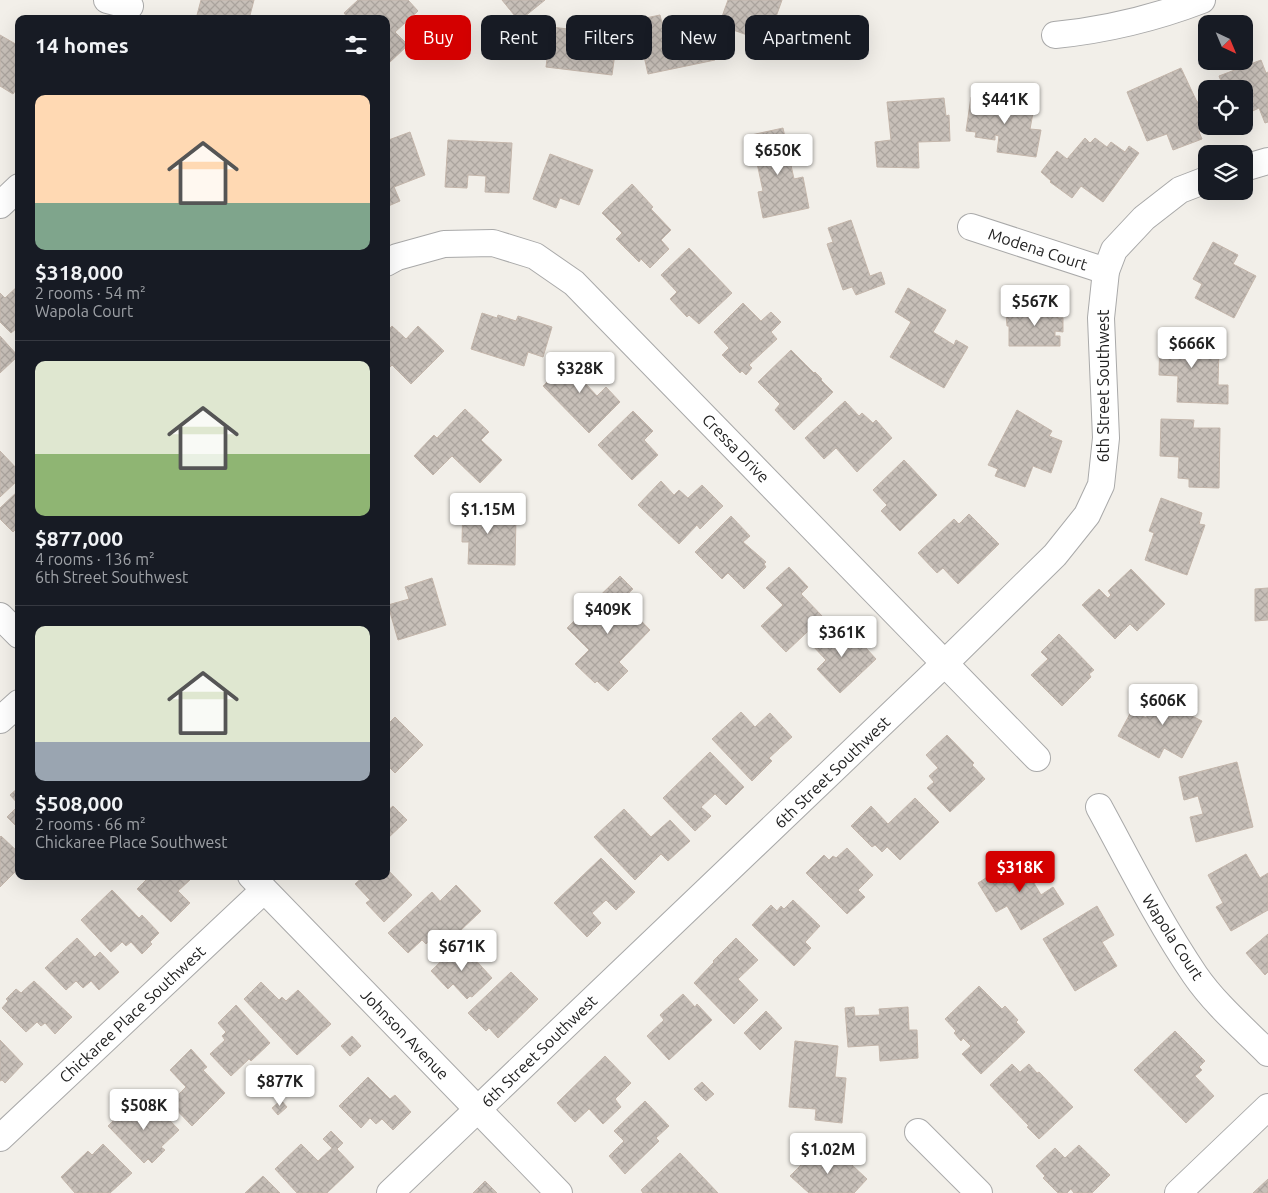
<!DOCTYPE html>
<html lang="en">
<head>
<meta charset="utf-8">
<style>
	:root { --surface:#171b24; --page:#242831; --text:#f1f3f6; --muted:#9ea1a6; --line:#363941; --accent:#d40000 }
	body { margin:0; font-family:Ubuntu,sans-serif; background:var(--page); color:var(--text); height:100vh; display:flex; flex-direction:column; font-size:19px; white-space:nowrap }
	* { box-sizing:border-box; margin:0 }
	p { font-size:16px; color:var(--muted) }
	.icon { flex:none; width:28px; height:28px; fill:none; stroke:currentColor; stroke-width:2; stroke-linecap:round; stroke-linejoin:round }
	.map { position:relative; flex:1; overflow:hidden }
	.drawer { position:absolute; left:15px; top:15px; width:375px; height:865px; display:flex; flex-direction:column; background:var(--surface); border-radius:10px; box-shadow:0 5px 20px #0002 }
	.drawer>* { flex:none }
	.guide { position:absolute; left:405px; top:15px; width:475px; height:45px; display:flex; gap:10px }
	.needle { width:32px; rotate:136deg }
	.buttons { position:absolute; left:1198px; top:15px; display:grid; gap:10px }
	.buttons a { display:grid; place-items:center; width:55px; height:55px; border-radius:10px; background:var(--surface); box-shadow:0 5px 20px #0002; font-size:25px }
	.price { position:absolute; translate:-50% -42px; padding:0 11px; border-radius:5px; background:#fff; color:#222; font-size:16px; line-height:32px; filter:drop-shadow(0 1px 2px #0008) }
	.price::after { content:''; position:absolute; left:50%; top:30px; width:15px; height:11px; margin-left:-8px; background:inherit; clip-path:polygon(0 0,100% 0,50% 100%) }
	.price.active { background:var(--accent); color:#fff }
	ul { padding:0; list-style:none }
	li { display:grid; align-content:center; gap:10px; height:265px; padding:0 20px }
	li+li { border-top:1px solid var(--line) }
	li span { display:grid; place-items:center; height:155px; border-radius:10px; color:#555 }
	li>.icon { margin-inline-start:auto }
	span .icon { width:90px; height:90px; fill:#fffc; stroke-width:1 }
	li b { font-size:21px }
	h2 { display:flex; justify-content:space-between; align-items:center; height:60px; padding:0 20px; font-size:21px }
	.pill { padding:0 18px; border-radius:10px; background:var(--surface); box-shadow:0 5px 20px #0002; font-size:18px; line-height:45px }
	.pill.active { background:var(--accent); color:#fff }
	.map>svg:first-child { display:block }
	.building { fill:url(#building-cross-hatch); stroke:#c4b6ab }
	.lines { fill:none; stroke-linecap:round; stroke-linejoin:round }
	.street-casing { stroke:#a9a9a9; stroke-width:28 }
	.street { stroke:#fff; stroke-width:26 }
	.labels { text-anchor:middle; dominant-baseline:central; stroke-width:4; stroke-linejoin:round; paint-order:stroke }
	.street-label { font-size:16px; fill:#222; stroke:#fff }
</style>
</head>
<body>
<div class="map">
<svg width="1268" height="1193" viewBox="0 0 1268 1193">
	<defs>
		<pattern id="building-cross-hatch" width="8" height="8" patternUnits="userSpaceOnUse" patternTransform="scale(1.25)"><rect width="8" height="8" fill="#c7bfb8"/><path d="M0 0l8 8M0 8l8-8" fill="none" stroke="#aba49e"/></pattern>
	</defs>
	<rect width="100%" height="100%" fill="#f2efe9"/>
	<!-- building -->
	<g class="building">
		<path d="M201,0H254L249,19H196Z"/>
		<path d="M358,0H408L418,11L395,32L408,45L389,63L386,59V19H349L344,13Z"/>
		<path d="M502,0H545L519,21Z"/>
		<path d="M728,0H782L767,42L719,25Z"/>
		<path d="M660,15L662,23L694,16L699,40L710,37L715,60L648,74L636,20Z"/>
		<path d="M586,20L623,24L620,46H616L612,75L546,67L551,27L585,31Z"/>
		<path d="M0,35L19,46V85L13,94L0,86Z"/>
		<path d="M1261,60L1266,73L1268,72V122L1265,123L1259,108L1244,115V89H1224L1219,76Z"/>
		<path d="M1181,68L1197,102L1202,100L1206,111V126H1212L1199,132L1202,139L1173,150L1167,134L1147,141L1127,92Z"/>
		<path d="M971,97L1020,105L1021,100L1035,102L1030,129L1041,130L1036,157L997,152L999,136L995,135V140L975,137L976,132L966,131Z"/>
		<path d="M944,98L946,116L949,115L950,141L918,142L919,168L877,167L875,142L891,140L887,102Z"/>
		<path d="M783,128L794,179L803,177L809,208L763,218L758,192L763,191L751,135Z"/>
		<path d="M410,132L425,175L394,187L400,201L386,207V141Z"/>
		<path d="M1085,138L1090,143L1095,138L1107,147L1111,142L1125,152L1129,146L1139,153L1103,202L1081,186L1072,198L1050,182L1051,181L1041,172L1057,151L1067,159Z"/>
		<path d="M448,140L512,143L509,193L485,192L486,176L468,175L467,188L445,187Z"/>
		<path d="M550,154L593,170L579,205L560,198L556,208L533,199Z"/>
		<path d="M632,184L653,207L651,209L671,230L661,240L669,249L650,268L641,259L639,262L616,239L622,233L602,213Z"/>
		<path d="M851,220L870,276L881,272L885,284L856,295L852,287L843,290L827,244L833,242L828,228Z"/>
		<path d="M1213,242L1238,255L1233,264L1256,276L1234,318L1195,298L1202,284L1193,279Z"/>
		<path d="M689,248L732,293L699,324L689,315L687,317L670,299L677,292L661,275Z"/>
		<path d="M19,285V330L17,328L11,333L0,322V293L5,298Z"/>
		<path d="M908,288L946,310L933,332L954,345L956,340L968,347L944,388L890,357L911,322L895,312Z"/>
		<path d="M743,303L761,321L771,312L781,322L771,332L777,339L749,365L752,368L746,375L742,371L740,373L722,355L729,348L714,332Z"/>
		<path d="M1059,304L1058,318H1063V332L1055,331V336H1060V346H1009V326H1007L1006,313L1020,312L1023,309H1034V305Z"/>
		<path d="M482,313L497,318L498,315L516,321L518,316L552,327L543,357L528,352L524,366L471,349Z"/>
		<path d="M392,326L406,339L418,326L444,351L411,384L392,365L386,371V332Z"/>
		<path d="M1160,330L1190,331L1189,347L1219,348L1218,385H1228V404L1177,402L1178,376L1159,375Z"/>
		<path d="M0,336L18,356L0,373Z"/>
		<path d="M791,350L814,373L815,372L822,379L821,380L833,392L794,430L775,410L780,404L758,382Z"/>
		<path d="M576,353L594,372L584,382L597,396L606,387L620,402L589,433L543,386Z"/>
		<path d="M845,401L859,416L862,413L873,423L876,420L892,438L857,472L836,448L824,459L805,438Z"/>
		<path d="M465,409L489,432L481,440L502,460L480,483L452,456L433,475L414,456L434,435L437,438Z"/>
		<path d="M1017,410L1052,431L1049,436L1062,441L1051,473L1033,466L1025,487L995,476L998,469L988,465Z"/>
		<path d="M633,411L653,431L644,440L658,455L632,480L598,445Z"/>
		<path d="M1161,419L1194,420L1193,428H1220L1219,488L1189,487V479L1178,478L1179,457L1160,456Z"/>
		<path d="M0,451L19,471V479L0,497Z"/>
		<path d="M904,460L937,495L900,531L881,511L887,505L873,490Z"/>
		<path d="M661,481L674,495L679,490L688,498L702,485L723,506L700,529L697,525L679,544L638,505Z"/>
		<path d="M19,490V529L17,528L13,532L0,519V508Z"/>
		<path d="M1161,498L1202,513L1199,524L1205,525L1187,575L1145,560L1154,533L1149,531Z"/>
		<path d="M463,501L492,502V517H516L515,565L468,564L469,542H462Z"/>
		<path d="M969,514L999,544L958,584L943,568L937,573L918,553L954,519L959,524Z"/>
		<path d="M731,516L750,536L743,542L766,562L764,564L766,567L744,589L728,573L722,579L695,552Z"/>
		<path d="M789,567L808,587L801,594L823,617L786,652L761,626L783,605L766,588Z"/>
		<path d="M1131,569L1165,604L1137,631L1130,624L1115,639L1082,605L1099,589L1108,598L1111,595L1108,591Z"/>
		<path d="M620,576L633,589L621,600L650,630L619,662L628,671L608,691L597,681L595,683L575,664L589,650L567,628Z"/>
		<path d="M432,578L446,625L398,640L388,605L409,599L405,587Z"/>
		<path d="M1268,588V620L1255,621V589Z"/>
		<path d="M833,625L847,641L854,635L876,659L840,693L817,669L826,660L812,645Z"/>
		<path d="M1059,634L1094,670L1089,674L1091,677L1062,706L1031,675L1048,659L1041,652Z"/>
		<path d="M1163,687L1197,707L1192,716L1202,721L1182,758L1164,748L1159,758L1118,736L1132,710L1146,718Z"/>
		<path d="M741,712L755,727L770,713L792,737L769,758L772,761L752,781L712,739Z"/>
		<path d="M395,717L423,745L395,773L386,764V726Z"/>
		<path d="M947,735L974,763L972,765L985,779L950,812L927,788L934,782L929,776L938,768L926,755Z"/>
		<path d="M710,752L744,787L726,805L715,794L701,807L711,816L695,831L663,798Z"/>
		<path d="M1237,762L1253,827L1196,842L1190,817L1203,814L1198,796L1184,800L1179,777Z"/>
		<path d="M19,787V805L10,795Z"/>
		<path d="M915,798L939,822L900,860L887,847L882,852L875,845L872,847L851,826L871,806L888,824Z"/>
		<path d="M19,805V829L7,817Z"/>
		<path d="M393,806L407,820L386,840V812Z"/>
		<path d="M624,809L651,837L670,820L690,841L668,861L661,854L635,880L594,837Z"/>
		<path d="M1,836L19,853V868L0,887V837Z"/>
		<path d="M847,848L873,875L858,890L865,897L847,914L806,873L824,855L829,860L833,856L836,858Z"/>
		<path d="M1027,852L1035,866L1027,871L1041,895L1053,887L1064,904L1021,930L1007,906L996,912L978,883Z"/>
		<path d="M1246,854L1260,878L1268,873V910L1231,931L1216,907L1223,903L1208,875Z"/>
		<path d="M601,858L635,892L616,910L606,900L592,913L601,923L587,937L554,903Z"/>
		<path d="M386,868L412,895L384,922L366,903L370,900L355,884L364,876H386Z"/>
		<path d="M150,876H188L191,879L178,891L190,903L171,922L137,889Z"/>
		<path d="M456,885L481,911L440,950L430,940L426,944L422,940L408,953L388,933L432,892L440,901Z"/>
		<path d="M112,890L139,918L142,915L159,933L150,942L152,944L142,954L131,942L126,946L122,942L111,952L81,920Z"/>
		<path d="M793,900L820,926L805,942L811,948L794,966L752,925L771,905L777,911L781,906L784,909Z"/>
		<path d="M1097,906L1114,935L1102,942L1117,966L1075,991L1043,939Z"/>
		<path d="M1268,934V972L1265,975L1246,953Z"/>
		<path d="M77,938L95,957L100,952L119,972L99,990L91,981L83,988L76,981L66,990L45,968Z"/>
		<path d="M736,938L758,960L738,979L758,1000L734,1024L694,983L714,962L713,961Z"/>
		<path d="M460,943L492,978L472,997L470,996L467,999L453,984L448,989L431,971Z"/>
		<path d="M511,972L538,999L498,1038L489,1028L486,1031L468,1013Z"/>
		<path d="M34,981L72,1017L55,1034L45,1023L41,1026L37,1022L26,1032L2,1008L8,1001L6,999L16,989L21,993Z"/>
		<path d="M261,982L279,1000L282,997L286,1001L298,990L331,1024L297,1055L244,999Z"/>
		<path d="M979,986L1002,1009L1005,1006L1018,1020L1016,1022L1025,1032L981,1074L962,1054L971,1046L963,1038L961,1041L954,1033L956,1031L945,1019Z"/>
		<path d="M683,994L695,1007L697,1004L712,1020L669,1060L647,1036L664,1020L660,1015Z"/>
		<path d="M236,1005L270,1043L251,1061L249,1059L231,1076L210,1054L225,1040L222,1036L226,1032L218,1023Z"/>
		<path d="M854,1007L855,1016L880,1015L879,1009L908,1007L909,1030H917L918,1058L880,1061L879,1045L848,1047L845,1008Z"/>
		<path d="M766,1011L782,1028L760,1050L744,1033Z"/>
		<path d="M1175,1031L1205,1061L1199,1067L1202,1070L1195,1076L1214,1096L1186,1123L1134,1070Z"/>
		<path d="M352,1036L361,1046L350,1056L341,1046Z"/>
		<path d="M0,1040L23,1064L5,1083L2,1080L0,1081Z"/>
		<path d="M795,1041L838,1046L835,1077L846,1078L842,1123L815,1120L816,1109L789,1107Z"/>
		<path d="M191,1049L207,1067L203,1070L225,1093L192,1126L170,1103L186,1087L170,1070Z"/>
		<path d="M605,1056L631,1083L615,1099L621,1107L603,1124L589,1109L575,1122L557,1103Z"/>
		<path d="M1012,1064L1020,1072L1029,1064L1037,1073L1039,1072L1073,1107L1039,1139L1027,1127L1029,1126L990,1085Z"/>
		<path d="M368,1077L390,1099L395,1095L411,1112L393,1130L382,1119L376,1124L370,1118L361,1128L339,1106Z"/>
		<path d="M702,1082L714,1094L706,1101L694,1089Z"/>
		<path d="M149,1099L179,1130L161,1147L165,1150L152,1163L148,1159L144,1163L108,1126L127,1107L133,1114Z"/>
		<path d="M281,1100L287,1107L278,1115L272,1108Z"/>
		<path d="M645,1101L669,1126L656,1138L659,1141L625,1174L609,1156L624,1141L614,1131Z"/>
		<path d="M331,1131L343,1143L337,1149L354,1167L327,1193H297L275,1169L301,1144L318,1161L332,1148L323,1139Z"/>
		<path d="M103,1144L132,1173L110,1193H75L61,1177L88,1151L92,1155Z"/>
		<path d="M1079,1145L1110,1175L1092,1193H1074L1071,1189L1067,1193H1058L1043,1178L1045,1176L1036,1166L1055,1148L1065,1158Z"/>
		<path d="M816,1150L829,1162L838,1152L867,1179L854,1193H809L790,1176Z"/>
		<path d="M680,1153L718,1193H643L641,1190Z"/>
		<path d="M263,1176L280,1193H245Z"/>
		<path d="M1268,1179V1193H1253Z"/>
		<path d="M485,1181L497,1193H473Z"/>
	</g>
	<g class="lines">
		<!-- street casing -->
		<g class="street-casing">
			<g id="street">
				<path d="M107,0L130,6"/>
				<path d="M1055,35C1105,30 1155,18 1202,0"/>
				<path d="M1244,168L1268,161"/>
				<path d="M0,205L19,187"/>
				<path d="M971,227L1106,271"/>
				<path d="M386,263L397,257L444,244L493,243L535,256L574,283L1037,758"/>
				<path d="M0,616L19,635"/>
				<path d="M0,720L19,703"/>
				<path d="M1099,807C1130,864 1159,922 1195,975C1215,1004 1243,1028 1268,1053"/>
				<path d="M251,876L559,1193"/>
				<path d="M918,1132L979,1193"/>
				<path d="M0,1138L264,890"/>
				<path d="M390,1193L944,664L1055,555L1087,515L1101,485L1106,438L1101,318L1106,271L1114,250L1144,218L1180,190L1206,180"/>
				<path d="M1178,1193L1268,1107"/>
			</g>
		</g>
		<!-- street -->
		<use href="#street" class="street"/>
	</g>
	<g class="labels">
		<!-- street labels -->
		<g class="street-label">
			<text transform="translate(1038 249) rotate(18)">Modena Court</text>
			<text transform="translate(1103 386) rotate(-90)">6th Street Southwest</text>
			<text transform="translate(736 448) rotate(46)">Cressa Drive</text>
			<text transform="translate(832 772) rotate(-44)">6th Street Southwest</text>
			<text transform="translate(1173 937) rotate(57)">Wapola Court</text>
			<text transform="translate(132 1014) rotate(-43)">Chickaree Place Southwest</text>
			<text transform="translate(405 1034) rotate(46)">Johnson Avenue</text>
			<text transform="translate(539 1051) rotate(-44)">6th Street Southwest</text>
		</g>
	</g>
</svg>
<div class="buttons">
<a><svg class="needle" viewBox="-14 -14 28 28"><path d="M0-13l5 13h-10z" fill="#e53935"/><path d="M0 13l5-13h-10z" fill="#9ea1a6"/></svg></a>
<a><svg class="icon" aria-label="locate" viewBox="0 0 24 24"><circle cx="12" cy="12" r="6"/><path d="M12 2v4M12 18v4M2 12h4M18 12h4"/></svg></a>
<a><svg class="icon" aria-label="layers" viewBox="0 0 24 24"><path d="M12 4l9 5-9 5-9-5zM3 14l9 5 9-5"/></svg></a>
</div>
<b class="price" style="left:1005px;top:125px">$441K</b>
<b class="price" style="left:778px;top:176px">$650K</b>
<b class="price" style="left:1035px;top:327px">$567K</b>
<b class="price" style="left:1192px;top:369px">$666K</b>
<b class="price" style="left:580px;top:394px">$328K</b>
<b class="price" style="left:488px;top:535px">$1.15M</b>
<b class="price" style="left:608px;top:635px">$409K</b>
<b class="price" style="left:842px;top:658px">$361K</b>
<b class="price" style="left:1163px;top:726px">$606K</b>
<b class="price active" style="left:1020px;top:893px">$318K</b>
<b class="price" style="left:462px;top:972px">$671K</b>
<b class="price" style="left:280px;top:1107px">$877K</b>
<b class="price" style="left:144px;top:1131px">$508K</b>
<b class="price" style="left:828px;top:1175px">$1.02M</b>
<div class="guide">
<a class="pill active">Buy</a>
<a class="pill">Rent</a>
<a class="pill">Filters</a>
<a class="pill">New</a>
<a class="pill">Apartment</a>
</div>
<section class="drawer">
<h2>14 homes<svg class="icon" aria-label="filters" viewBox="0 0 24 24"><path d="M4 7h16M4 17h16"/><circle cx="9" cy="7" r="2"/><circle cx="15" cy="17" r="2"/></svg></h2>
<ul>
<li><span style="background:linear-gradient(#ffd9b3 70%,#7fa58c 0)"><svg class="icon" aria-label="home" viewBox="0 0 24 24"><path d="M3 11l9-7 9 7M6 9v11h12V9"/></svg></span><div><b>$318,000</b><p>2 rooms · 54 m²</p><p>Wapola Court</p></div></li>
<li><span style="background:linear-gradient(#dfe7d0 60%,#8fb573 0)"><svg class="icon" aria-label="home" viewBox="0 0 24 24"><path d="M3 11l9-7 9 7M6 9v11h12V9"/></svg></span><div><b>$877,000</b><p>4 rooms · 136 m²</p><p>6th Street Southwest</p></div></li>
<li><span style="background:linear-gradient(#dfe7d0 75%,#9aa5b1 0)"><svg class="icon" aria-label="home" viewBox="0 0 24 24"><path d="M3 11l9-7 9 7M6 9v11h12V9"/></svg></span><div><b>$508,000</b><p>2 rooms · 66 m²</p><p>Chickaree Place Southwest</p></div></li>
</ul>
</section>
</div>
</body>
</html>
